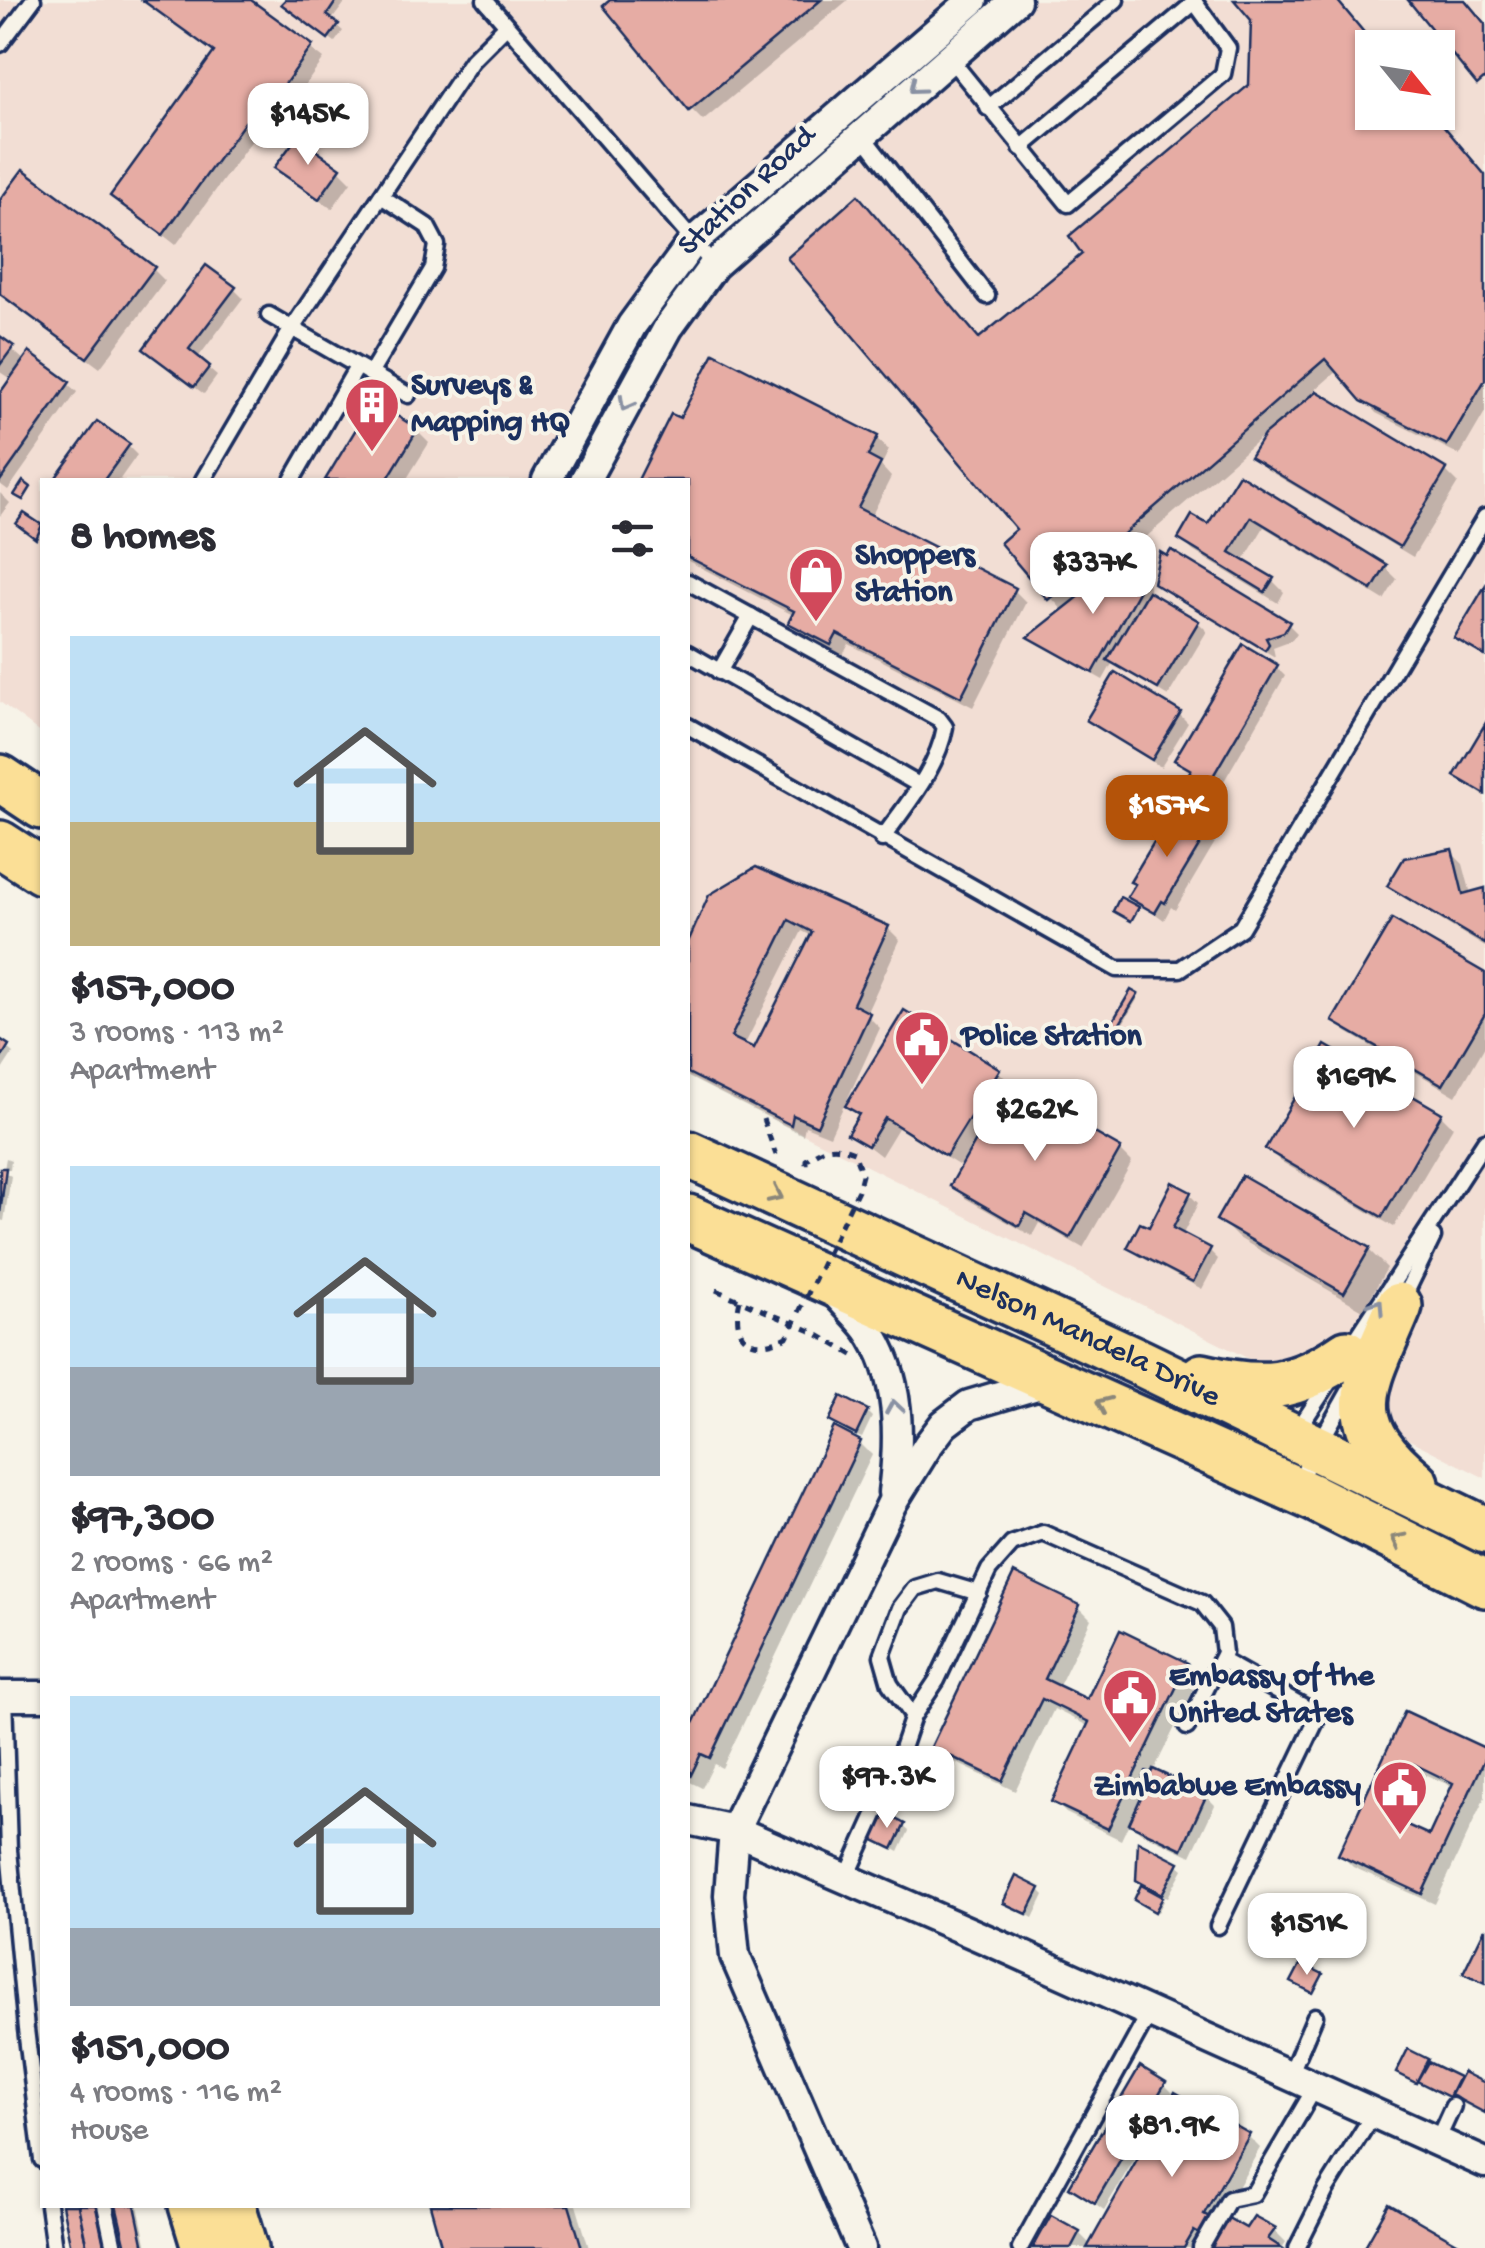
<!DOCTYPE html>
<html lang="en">
<head>
<meta charset="utf-8">
<style>
	:root { --surface:#fff; --page:#f2f2f3; --text:#2b2b33; --muted:#7c7c81; --accent:#b45309 }
	body { margin:0; font-family:"Gochi Hand",sans-serif; background:var(--page); color:var(--text); height:100vh; display:flex; flex-direction:column; font-size:38px; white-space:nowrap }
	* { box-sizing:border-box; margin:0 }
	p { font-size:32px; color:var(--muted) }
	.icon { flex:none; width:55px; height:55px; fill:none; stroke:currentColor; stroke-width:2; stroke-linecap:round; stroke-linejoin:round }
	.map { position:relative; flex:1; overflow:hidden }
	.sheet { position:absolute; left:40px; top:478px; width:650px; height:1730px; display:flex; flex-direction:column; background:var(--surface); border-radius:0px; box-shadow:0 2px 8px #0004 }
	.sheet>* { flex:none }
	.needle { width:65px; rotate:120deg }
	.controls { position:absolute; left:1355px; top:30px; display:grid; gap:20px }
	.controls a { display:grid; place-items:center; width:100px; height:100px; border-radius:0px; background:var(--surface); box-shadow:0 2px 8px #0004; font-size:50px }
	.price { position:absolute; translate:-50% -85px; padding:0 22px; border-radius:20px; background:#fff; color:#222; font-size:32px; line-height:65px; filter:drop-shadow(0 2px 5px #0008) }
	.price::after { content:''; position:absolute; left:50%; top:60px; width:30px; height:22px; margin-left:-15px; background:inherit; clip-path:polygon(0 0,100% 0,50% 100%) }
	.price.selected { background:var(--accent); color:#fff }
	ul { padding:0; list-style:none }
	li { display:grid; align-content:center; gap:20px; height:530px; padding:0 30px }
	li span { display:grid; place-items:center; height:310px; border-radius:0px; color:#555 }
	li>.icon { margin-inline-start:auto }
	span .icon { width:180px; height:180px; fill:#fffc; stroke-width:1 }
	li b { font-size:42px }
	h2 { display:flex; justify-content:space-between; align-items:center; height:120px; padding:0 30px; font-size:42px }
	.map>svg:first-child { display:block }
	.built { fill:#f2ded4; fill-rule:evenodd }
	.shadow { fill:#0003; fill-rule:evenodd }
	.building { fill:#e6aca4; stroke:#1b2f5e; stroke-width:2.5; fill-rule:evenodd }
	.lines { fill:none; stroke-linecap:round; stroke-linejoin:round }
	.service-casing { stroke:#1b2f5e; stroke-width:21 }
	.minor-casing { stroke:#1b2f5e; stroke-width:35 }
	.primary-casing { stroke:#1b2f5e; stroke-width:52 }
	.path { stroke:#1b2f5e; stroke-width:5; stroke-dasharray:8 8; stroke-linecap:butt }
	.service { stroke:#f7f3e8; stroke-width:14 }
	.minor { stroke:#f7f3e8; stroke-width:28 }
	.primary { stroke:#fbdf96; stroke-width:45 }
	.path-bridge { stroke:#1b2f5e; stroke-width:5; stroke-dasharray:8 8; stroke-linecap:butt }
	.oneway { stroke:#8991a3 }
	.oneway2 { stroke:#8b877a }
	.labels { text-anchor:middle; dominant-baseline:central; stroke-width:8; stroke-linejoin:round; paint-order:stroke }
	.street-label { font-size:32px; fill:#1b2f5e; stroke:#f7f3e8 }
	.poi-label { font-size:32px; font-weight:bold; fill:#1b2f5e; stroke:#f7f3e8; text-anchor:start }
</style>
</head>
<body>
<div class="map">
<svg width="1485" height="2248" viewBox="0 0 1485 2248">
	<rect width="100%" height="100%" fill="#f7f3e8"/>
	<filter id="ink" filterUnits="userSpaceOnUse"><feTurbulence type="fractalNoise" baseFrequency=".01" numOctaves="2"/><feDisplacementMap in="SourceGraphic" scale="20" xChannelSelector="R" yChannelSelector="G"/><feConvolveMatrix kernelMatrix="1 2 1 2 8 2 1 2 1" color-interpolation-filters="sRGB"/></filter>
	<g filter="url(#ink)">
		<!-- built -->
		<path class="built" d="M0,0H1485V1478L688,1076V480H42V734L0,702ZM1372,48H1438V112H1372Z"/>
		<!-- shadow -->
		<g class="shadow">
			<path d="M143,0H246L324,59L266,139L258,132L176,245L113,196L215,54Z"/>
			<path d="M288,0H347L331,21L343,31L335,42L290,9Z"/>
			<path d="M614,0H848L703,121L691,109Z"/>
			<path d="M1237,0H1336L1372,48V112L1485,176V412L1460,455L1376,413L1338,370L1314,391L1446,471L1458,483L1413,557L1266,469L1254,457L1267,432L1099,578L1102,582L1138,553L1146,561L1150,595L1198,622L1207,631L1168,696L1113,662L1103,680L1040,645L1032,637L1064,612L1004,543L1020,530L980,341L1085,254L1252,87L1253,19Z"/>
			<path d="M278,168L339,170L351,182L332,209Z"/>
			<path d="M0,204L153,269L165,281L100,368L0,294Z"/>
			<path d="M234,289L243,298L197,359L217,376L204,394L155,358Z"/>
			<path d="M0,339L25,361L68,384L77,392L8,490L0,484V397L12,380L0,372Z"/>
			<path d="M417,431L429,443L406,480H328Z"/>
			<path d="M876,438L889,450L881,466L891,477L871,517L1014,590L1026,602L973,707L849,644L843,655L803,635L791,623L795,616L688,561V480H641Z"/>
			<path d="M128,446L137,455L120,479L122,480H57Z"/>
			<path d="M1239,478L1385,567L1397,579L1384,600L1264,527L1243,562L1272,580L1284,592L1278,603L1193,551L1181,539L1209,528Z"/>
			<path d="M0,493L10,503L0,516Z"/>
			<path d="M1156,582L1288,624L1297,633L1292,640L1273,647L1275,657L1165,591Z"/>
			<path d="M1276,667L1285,676L1202,819L1174,799L1193,772L1177,759Z"/>
			<path d="M1179,714L1188,723L1161,767L1098,728L1090,719Z"/>
			<path d="M1485,729V797L1457,775Z"/>
			<path d="M1208,830L1217,839L1175,910L1171,907L1164,920L1131,896Z"/>
			<path d="M1451,852L1463,864L1471,894L1485,890V947L1403,897L1391,885Z"/>
			<path d="M711,897L888,928L900,940L866,1014L880,1028L846,1102L998,1071L1010,1083L1008,1087L1120,1150L1132,1162L1083,1248L1039,1223L1032,1236L965,1198L953,1185L963,1168L898,1128L881,1156L851,1133L860,1118L845,1103L830,1136L805,1126L803,1135L688,1077V947ZM802,931L812,936L755,1051L744,1046Z"/>
			<path d="M1485,976V1046L1456,1096L1347,1032L1335,1020Z"/>
			<path d="M1132,993L1138,998L1116,1035L1112,1032Z"/>
			<path d="M0,1042L13,1053L2,1070L0,1069Z"/>
			<path d="M1441,1115L1453,1127L1394,1227L1280,1161L1268,1149Z"/>
			<path d="M6,1158L11,1160L10,1169H4Z"/>
			<path d="M0,1170L11,1176L4,1221L0,1220Z"/>
			<path d="M1243,1178L1369,1250L1387,1268L1363,1310L1237,1237L1219,1219Z"/>
			<path d="M1189,1194L1198,1203L1182,1236L1209,1250L1218,1259L1202,1289L1139,1256L1130,1247Z"/>
			<path d="M867,1412L872,1417L862,1438L851,1434L872,1455L722,1768L714,1764L702,1788L688,1781V1743L835,1431L846,1435L832,1421Z"/>
			<path d="M1079,1607L1091,1619L1058,1688L1088,1702L1187,1665L1199,1678L1153,1772L1206,1796L1215,1805L1191,1856L1140,1832L1130,1821L1121,1840L1066,1813L1054,1801L1090,1727L1054,1709L1015,1791L946,1758L934,1746Z"/>
			<path d="M1407,1714L1485,1750V1797L1435,1904L1353,1867L1341,1855ZM1426,1775L1454,1787L1430,1839L1402,1826Z"/>
			<path d="M903,1826L909,1831L899,1852L873,1837Z"/>
			<path d="M1177,1864L1183,1869L1168,1897L1153,1891L1164,1901L1158,1912L1139,1901L1153,1893L1139,1879Z"/>
			<path d="M1039,1890L1044,1895L1033,1918L1006,1902Z"/>
			<path d="M1426,2062L1461,2081L1485,2086V2114L1426,2086L1420,2080L1418,2083L1401,2074Z"/>
			<path d="M1164,2084L1173,2093L1248,2136L1260,2148L1216,2227L1222,2233L1274,2230L1286,2242L1282,2248H1214L1207,2241L1203,2248H1036L1079,2233L1091,2245L1142,2155L1138,2153L1104,2210L1072,2187Z"/>
			<path d="M64,2205H102L111,2248H73Z"/>
			<path d="M119,2205H138L147,2248H128Z"/>
			<path d="M433,2205H576L589,2248H445Z"/>
		</g>
		<!-- building -->
		<g class="building">
			<path d="M142,0H251L313,45L253,129L245,122L163,235L110,196L214,52Z"/>
			<path d="M285,0H337L327,15L339,24L328,39L281,4Z"/>
			<path d="M610,0H821L689,111L603,6Z"/>
			<path d="M1234,0H1337L1377,48H1372V112H1432L1485,175V380L1447,445L1361,401L1325,359L1048,600L1000,543L1016,529L787,258L858,195L979,338L1082,254L1069,236L1249,85L1251,20Z"/>
			<path d="M1408,0H1465L1485,24V78L1477,85Z"/>
			<path d="M297,137L341,168L319,199L274,168Z"/>
			<path d="M23,169L155,267L87,358L0,294V200Z"/>
			<path d="M206,265L236,287L189,349L210,366L194,387L143,349Z"/>
			<path d="M0,336L14,346L0,365Z"/>
			<path d="M29,352L70,382L0,481V393Z"/>
			<path d="M714,353L878,436L868,456L881,463L858,508L1016,588L961,697L837,634L831,645L788,623L794,611L688,557V480H638L671,414L680,418Z"/>
			<path d="M1317,391L1447,469L1400,547L1250,457L1264,435Z"/>
			<path d="M373,401L418,429L387,480H325Z"/>
			<path d="M97,421L130,444L104,480H54Z"/>
			<path d="M1239,474L1387,565L1372,590L1251,517L1230,552L1274,578L1265,592L1178,539L1192,515L1208,524Z"/>
			<path d="M23,481L31,487L23,500L14,495Z"/>
			<path d="M24,513L42,525L36,539L16,524Z"/>
			<path d="M1138,550L1144,581L1093,673L1028,637Z"/>
			<path d="M1171,550L1290,622L1284,632L1266,638L1269,644L1265,650L1153,583L1160,552L1167,556Z"/>
			<path d="M1485,586V656L1454,638Z"/>
			<path d="M1148,591L1199,621L1158,689L1107,660Z"/>
			<path d="M1243,644L1278,665L1192,812L1171,799L1191,770L1174,760Z"/>
			<path d="M1115,672L1181,712L1152,760L1086,720Z"/>
			<path d="M1485,724V794L1454,776Z"/>
			<path d="M1175,807L1210,828L1165,903L1162,901L1155,913L1127,897L1135,884L1130,882Z"/>
			<path d="M1452,849L1463,894L1485,888V944L1387,886L1404,858Z"/>
			<path d="M756,867L889,926L853,1004L870,1013L817,1126L793,1115L791,1125L688,1073V942L709,895ZM789,920L812,932L754,1048L731,1037Z"/>
			<path d="M1120,897L1139,907L1131,921L1113,911Z"/>
			<path d="M1392,919L1485,973V1014L1443,1085L1332,1021Z"/>
			<path d="M1131,990L1138,994L1113,1035L1107,1031Z"/>
			<path d="M904,1010L1000,1069L946,1156L885,1118L868,1146L847,1134L859,1114L845,1106Z"/>
			<path d="M0,1039L9,1045L0,1060Z"/>
			<path d="M1325,1045L1442,1113L1382,1217L1265,1149Z"/>
			<path d="M1008,1084L1121,1148L1070,1238L1026,1213L1019,1226L950,1186Z"/>
			<path d="M0,1168H6L0,1214Z"/>
			<path d="M1242,1175L1370,1248L1344,1293L1216,1220Z"/>
			<path d="M1172,1182L1191,1192L1173,1228L1211,1248L1193,1282L1127,1248L1140,1223L1149,1227Z"/>
			<path d="M841,1396L868,1410L856,1435L829,1421Z"/>
			<path d="M834,1427L861,1441L710,1758L701,1754L690,1777L688,1734Z"/>
			<path d="M1014,1573L1080,1605L1045,1679L1087,1699L1120,1630L1188,1663L1108,1829L1051,1802L1089,1722L1042,1699L1002,1781L931,1747Z"/>
			<path d="M1405,1711L1485,1748V1759L1422,1894L1338,1855ZM1414,1764L1453,1783L1429,1835L1389,1817Z"/>
			<path d="M1153,1769L1207,1794L1182,1849L1129,1824L1142,1795L1137,1793L1146,1771L1151,1773Z"/>
			<path d="M882,1812L905,1824L893,1849L870,1838Z"/>
			<path d="M1138,1841L1179,1862L1162,1894L1136,1880Z"/>
			<path d="M1016,1876L1040,1888L1027,1914L1003,1903Z"/>
			<path d="M1141,1885L1163,1897L1155,1912L1134,1900Z"/>
			<path d="M1485,1928V1983L1463,1973Z"/>
			<path d="M1301,1963L1323,1974L1313,1993L1291,1982Z"/>
			<path d="M1408,2049L1428,2059L1416,2083L1396,2073Z"/>
			<path d="M1428,2062L1459,2077L1449,2097L1417,2081Z"/>
			<path d="M1140,2066L1166,2082L1095,2203L1069,2187Z"/>
			<path d="M1463,2072L1485,2083V2113L1451,2095Z"/>
			<path d="M1175,2092L1250,2134L1204,2214L1211,2218L1201,2235L1194,2231L1184,2248H1087Z"/>
			<path d="M1389,2204L1464,2247V2248H1364Z"/>
			<path d="M62,2205H78L87,2248H71Z"/>
			<path d="M78,2205H96L105,2248H87Z"/>
			<path d="M116,2205H135L144,2248H126Z"/>
			<path d="M430,2205H569L582,2248H442Z"/>
			<path d="M1051,2215L1080,2231L1071,2248H1033Z"/>
			<path d="M1254,2216L1276,2228L1268,2239L1282,2248H1211L1228,2218L1246,2228Z"/>
		</g>
		<g class="lines">
			<!-- service casing -->
			<g class="service-casing">
				<g id="service">
					<path d="M485,0L714,265"/>
					<path d="M0,44L33,0"/>
					<path d="M948,56L1068,204L1223,74L1228,48L1193,0"/>
					<path d="M988,108L1116,0"/>
					<path d="M862,135L987,296"/>
					<path d="M1021,148L1195,2"/>
					<path d="M269,315L408,395"/>
					<path d="M370,374L433,268L437,245L427,226L381,196"/>
					<path d="M203,480L291,330L472,60L506,26"/>
					<path d="M292,480L357,367"/>
					<path d="M688,582L939,719L945,727C938,768 906,805 882,839"/>
					<path d="M688,653L919,785"/>
					<path d="M719,672L751,616"/>
					<path d="M688,726L1117,969H1180L1241,928L1485,517"/>
					<path d="M1401,1303L1433,1237"/>
					<path d="M1349,1350L1485,1141"/>
					<path d="M1295,1434L1330,1381"/>
					<path d="M1296,1485L1352,1386"/>
					<path d="M4,1696L9,1850L26,2029L42,2160"/>
					<path d="M913,1716L890,1684L882,1656L900,1608L915,1588L938,1581L979,1593"/>
					<path d="M846,1879L893,1775L913,1716L937,1680L989,1570L1012,1544L1043,1533L1202,1603L1221,1627L1224,1653L1187,1727"/>
					<path d="M1218,1926L1319,1715L1221,1660"/>
					<path d="M1290,2075L1315,2016"/>
					<path d="M1437,2141L1453,2106"/>
					<path d="M48,2205L54,2248"/>
					<path d="M105,2205L114,2248"/>
					<path d="M1020,2248L1150,2012"/>
					<path d="M1201,2248L1229,2199L1253,2194L1316,2086"/>
					<path d="M1297,2248L1326,2190L1374,2113"/>
				</g>
			</g>
			<!-- minor casing -->
			<g class="minor-casing">
				<g id="minor">
					<path d="M547,480L632,325L693,242L973,0"/>
					<path d="M585,480L668,328L714,265L1016,0"/>
					<path d="M836,1293C846,1305 858,1316 868,1329C901,1376 900,1439 893,1492"/>
					<path d="M0,1696H42"/>
					<path d="M688,1820L734,1830L999,1945L1485,2163"/>
					<path d="M861,2248L735,1956L729,1895L734,1830L892,1503L928,1445L944,1424L969,1405L1050,1381"/>
				</g>
			</g>
			<!-- primary casing -->
			<g class="primary-casing">
				<g id="primary">
					<path d="M0,778L42,806"/>
					<path d="M0,844L42,871"/>
					<path id="s1" d="M688,1154L1141,1363L1485,1530"/>
					<path d="M688,1218L1314,1498L1485,1584"/>
					<path d="M1399,1306C1366,1387 1337,1418 1416,1483"/>
					<path d="M1202,1377C1263,1392 1295,1389 1347,1353"/>
					<path d="M192,2205L205,2248"/>
					<path d="M232,2205L245,2248"/>
				</g>
			</g>
			<!-- path -->
			<g class="path">
				<path d="M763,1119L776,1155"/>
				<path d="M716,1290L813,1332L853,1355"/>
			</g>
			<!-- service -->
			<use href="#service" class="service"/>
			<!-- minor -->
			<use href="#minor" class="minor"/>
			<!-- primary -->
			<use href="#primary" class="primary"/>
			<!-- path-bridge -->
			<path class="path-bridge" d="M740,1300C730,1339 752,1354 787,1337L858,1190L862,1175L854,1152C834,1144 823,1146 806,1160V1172"/>
		</g>
		<!-- one-way arrows -->
		<defs><path id="oneway-chevron" d="M-2-3.5L2.5 0L-2 3.5" fill="none" stroke-width="1.6" stroke-linecap="round" stroke-linejoin="round" transform="scale(2.5)"/></defs>
		<g class="oneway">
			<use href="#oneway-chevron" transform="translate(916 87) rotate(140)"/>
			<use href="#oneway-chevron" transform="translate(626 404) rotate(119)"/>
			<use href="#oneway-chevron" transform="translate(1377 1306) rotate(-57)"/>
			<use href="#oneway-chevron" transform="translate(894 1407) rotate(-99)"/>
		</g>
		<g class="oneway2">
			<use href="#oneway-chevron" transform="translate(776 1195) rotate(25)"/>
			<use href="#oneway-chevron" transform="translate(1103 1404) rotate(-156)"/>
			<use href="#oneway-chevron" transform="translate(1398 1540) rotate(-153)"/>
		</g>
	</g>
	<!-- icons -->
	<defs>
		<g id="building-pin" transform="scale(2.875)"><path d="M0 17L-7.5 6A9.5 9.5 0 1 1 7.5 6Z" fill="#d1495b" stroke="#f7f3e8"/><path d="M-4-6H4V6H1V3H-1V6H-4ZM-2.5-4.3h1.7v1.8h-1.7ZM.8-4.3h1.7v1.8H.8ZM-2.5-1h1.7V.8h-1.7ZM.8-1h1.7V.8H.8Z" fill="#fff"/></g>
		<g id="shop-pin" transform="scale(2.875)"><path d="M0 17L-7.5 6A9.5 9.5 0 1 1 7.5 6Z" fill="#d1495b" stroke="#f7f3e8"/><path d="M-5-2.5h2.3a2.7 3.5 0 0 1 5.4 0H5L5.5 6h-11ZM-1.5-2.5h3a1.5 2.3 0 0 0-3 0Z" fill="#fff"/></g>
		<g id="civic-pin" transform="scale(2.875)"><path d="M0 17L-7.5 6A9.5 9.5 0 1 1 7.5 6Z" fill="#d1495b" stroke="#f7f3e8"/><path d="M-.6-6.5H3V-4.5H.6V-3L4-1V1h2V6H-6V1h2V-1L-.6-3ZM-1.2 2.5V6h2.4V2.5Z" fill="#fff"/></g>
	</defs>
	<g fill-rule="evenodd">
		<use href="#building-pin" x="372" y="405"/>
		<use href="#shop-pin" x="816" y="575"/>
		<use href="#civic-pin" x="922" y="1038"/>
		<use href="#civic-pin" x="1130" y="1696"/>
		<use href="#civic-pin" x="1400" y="1788"/>
	</g>
	<g class="labels">
		<!-- street labels -->
		<g class="street-label">
			<text transform="translate(748 192) rotate(-43)">Station Road</text>
			<text stroke="none"><textPath href="#s1" startOffset="440">Nelson Mandela Drive</textPath></text>
		</g>
		<!-- poi labels -->
		<g class="poi-label">
			<text x="411" y="387">Surveys &amp;<tspan x="411" dy="37">Mapping HQ</tspan></text>
			<text x="855" y="557">Shoppers<tspan x="855" dy="37">Station</tspan></text>
			<text x="961" y="1038">Police Station</text>
			<text x="1169" y="1678">Embassy of the<tspan x="1169" dy="37">United States</tspan></text>
			<text x="1361" y="1788" text-anchor="end">Zimbabwe Embassy</text>
		</g>
	</g>
</svg>
<div class="controls">
<a><svg class="needle" viewBox="-14 -14 28 28"><path d="M0-13l5 13h-10z" fill="#e53935"/><path d="M0 13l5-13h-10z" fill="#7c7c81"/></svg></a>
</div>
<b class="price" style="left:308px;top:168px">$145K</b>
<b class="price" style="left:1093px;top:617px">$337K</b>
<b class="price selected" style="left:1167px;top:860px">$157K</b>
<b class="price" style="left:1354px;top:1131px">$169K</b>
<b class="price" style="left:1035px;top:1164px">$262K</b>
<b class="price" style="left:887px;top:1831px">$97.3K</b>
<b class="price" style="left:1307px;top:1978px">$151K</b>
<b class="price" style="left:1172px;top:2180px">$81.9K</b>
<section class="sheet">
<h2>8 homes<svg class="icon" aria-label="filters" viewBox="0 0 24 24"><path d="M4 7h16M4 17h16"/><circle cx="9" cy="7" r="2"/><circle cx="15" cy="17" r="2"/></svg></h2>
<ul>
<li><span style="background:linear-gradient(#bfe0f5 60%,#c2b280 0)"><svg class="icon" aria-label="home" viewBox="0 0 24 24"><path d="M3 11l9-7 9 7M6 9v11h12V9"/></svg></span><div><b>$157,000</b><p>3 rooms · 113 m²</p><p>Apartment</p></div></li>
<li><span style="background:linear-gradient(#bfe0f5 65%,#9aa5b1 0)"><svg class="icon" aria-label="home" viewBox="0 0 24 24"><path d="M3 11l9-7 9 7M6 9v11h12V9"/></svg></span><div><b>$97,300</b><p>2 rooms · 66 m²</p><p>Apartment</p></div></li>
<li><span style="background:linear-gradient(#bfe0f5 75%,#9aa5b1 0)"><svg class="icon" aria-label="home" viewBox="0 0 24 24"><path d="M3 11l9-7 9 7M6 9v11h12V9"/></svg></span><div><b>$151,000</b><p>4 rooms · 116 m²</p><p>House</p></div></li>
</ul>
</section>
</div>
</body>
</html>
